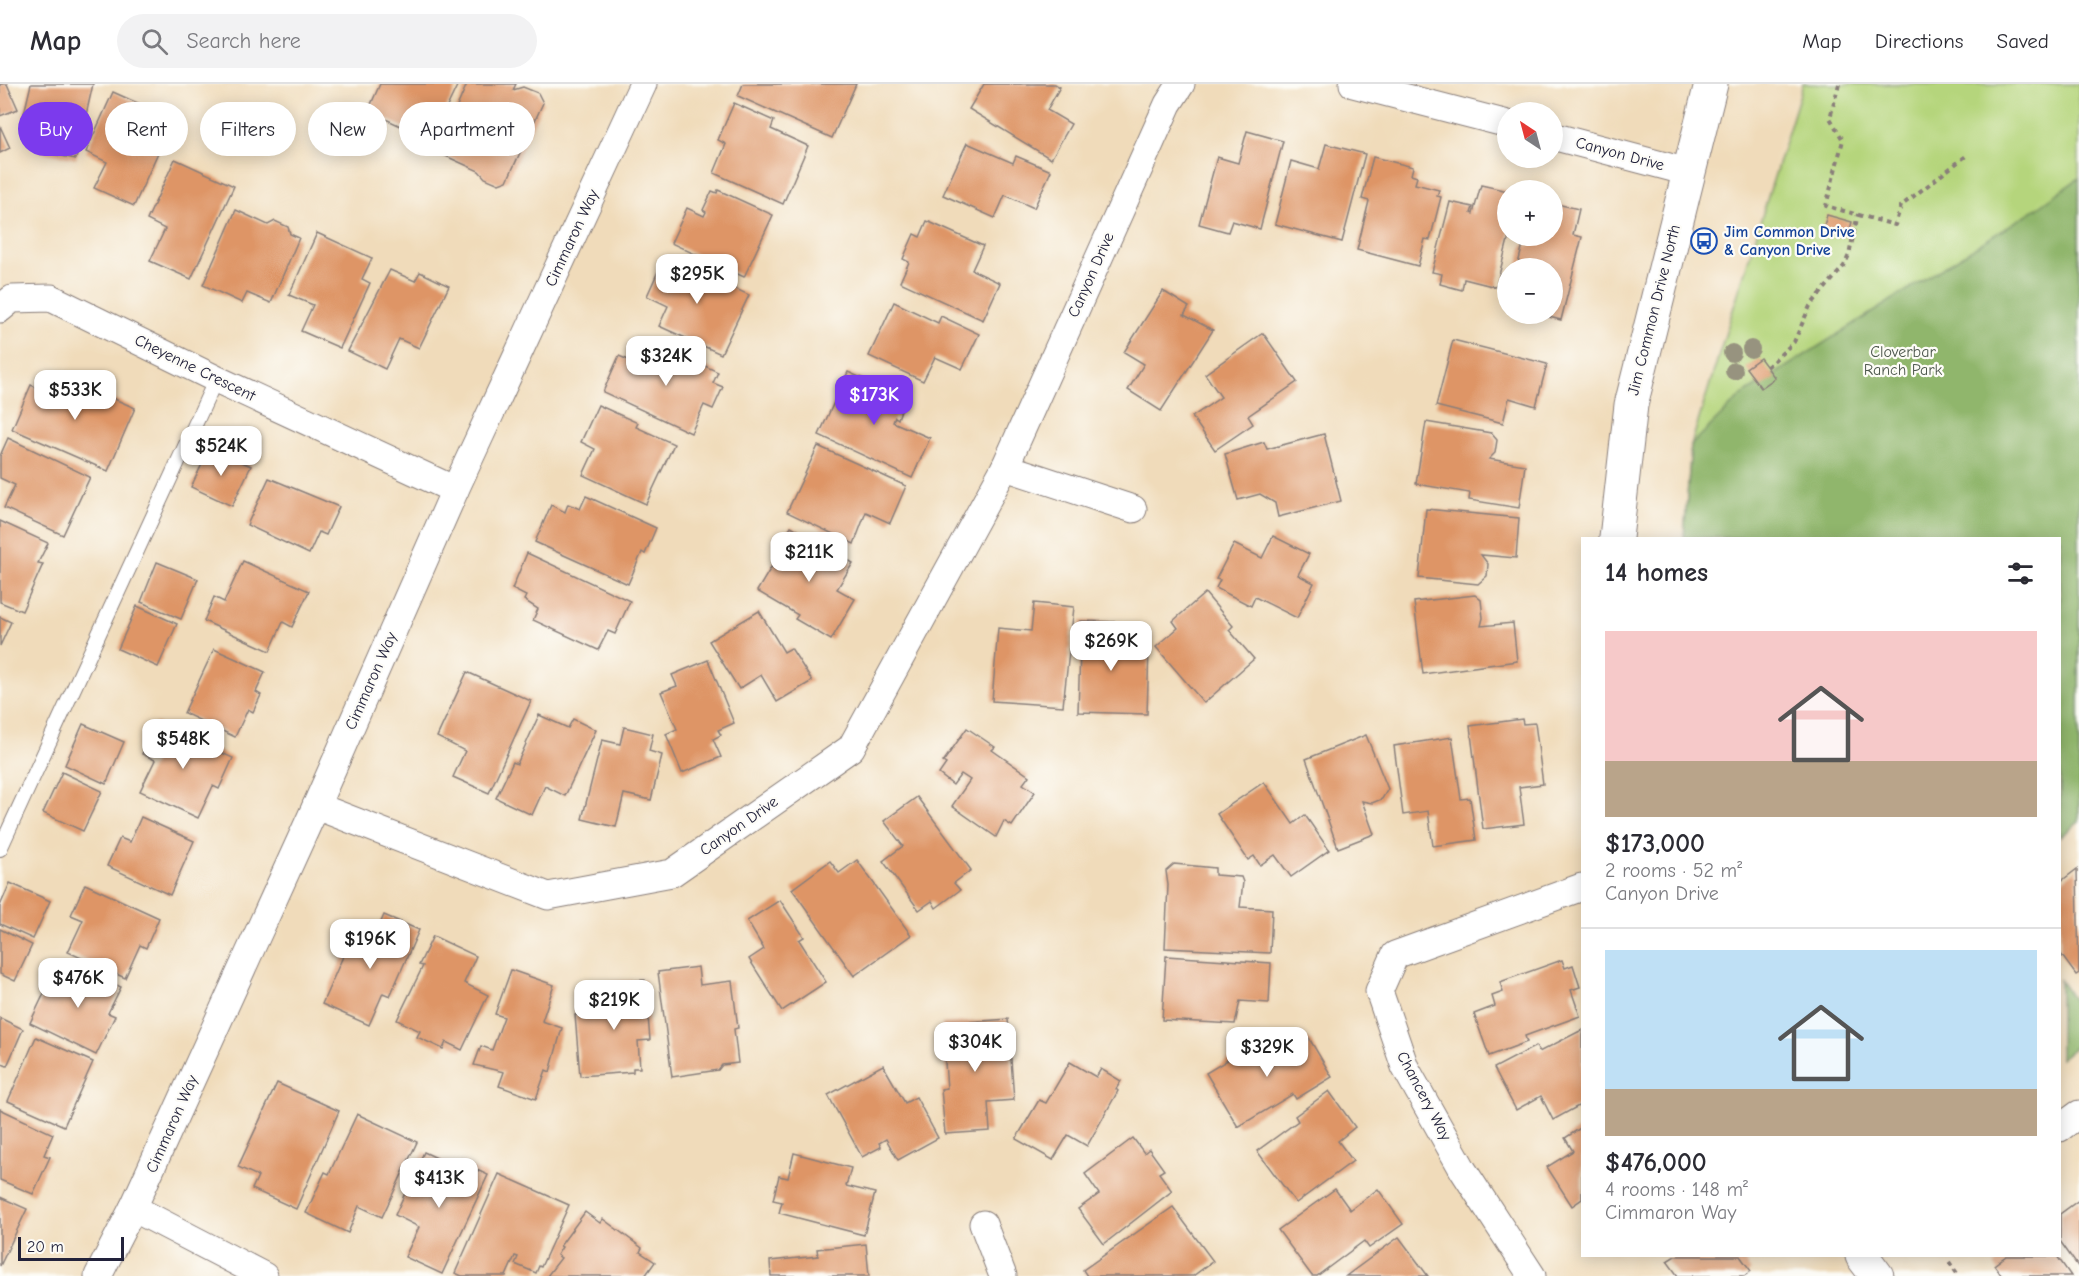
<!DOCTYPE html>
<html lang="en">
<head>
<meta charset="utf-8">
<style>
	:root { --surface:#fff; --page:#f2f2f3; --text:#2b2b33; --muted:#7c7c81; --line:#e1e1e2; --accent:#7c3aed }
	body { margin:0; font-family:"Comic Neue",sans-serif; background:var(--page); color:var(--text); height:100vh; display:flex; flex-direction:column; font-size:22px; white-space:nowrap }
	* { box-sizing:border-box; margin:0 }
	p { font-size:20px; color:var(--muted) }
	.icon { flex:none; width:33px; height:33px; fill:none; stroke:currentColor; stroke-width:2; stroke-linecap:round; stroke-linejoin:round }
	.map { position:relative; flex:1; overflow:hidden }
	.panel { position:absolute; left:1581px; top:453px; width:480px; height:720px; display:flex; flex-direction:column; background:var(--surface); border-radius:0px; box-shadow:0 3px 15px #0003 }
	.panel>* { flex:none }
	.top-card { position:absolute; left:18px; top:18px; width:570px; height:54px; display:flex; gap:12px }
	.needle { width:39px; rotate:324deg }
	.buttons { position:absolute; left:1497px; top:18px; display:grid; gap:12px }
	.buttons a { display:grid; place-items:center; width:66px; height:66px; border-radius:50%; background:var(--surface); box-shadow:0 3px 15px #0003; font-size:30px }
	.scale { position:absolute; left:18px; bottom:15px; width:106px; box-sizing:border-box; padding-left:6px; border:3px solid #22223b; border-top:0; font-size:16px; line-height:21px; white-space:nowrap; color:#22223b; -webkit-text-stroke:4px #fdfcf7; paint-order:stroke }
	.price { position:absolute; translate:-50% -51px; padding:0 14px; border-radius:12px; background:#fff; color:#222; font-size:20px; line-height:39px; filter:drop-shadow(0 2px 3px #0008) }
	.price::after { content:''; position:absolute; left:50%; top:36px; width:18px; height:14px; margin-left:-9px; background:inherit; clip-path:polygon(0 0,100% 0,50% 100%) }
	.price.current { background:var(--accent); color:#fff }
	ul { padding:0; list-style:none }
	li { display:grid; align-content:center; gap:12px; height:318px; padding:0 24px }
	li+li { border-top:2px solid var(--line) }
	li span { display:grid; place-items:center; height:186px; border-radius:0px; color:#555 }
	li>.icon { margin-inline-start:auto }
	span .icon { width:108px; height:108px; fill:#fffc; stroke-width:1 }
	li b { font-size:26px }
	h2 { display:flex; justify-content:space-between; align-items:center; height:72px; padding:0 24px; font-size:26px }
	.pill { padding:0 21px; border-radius:27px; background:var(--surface); box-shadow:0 3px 15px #0003; font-size:21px; line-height:54px }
	.pill.current { background:var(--accent); color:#fff }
	header { display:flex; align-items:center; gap:36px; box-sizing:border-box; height:84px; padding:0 30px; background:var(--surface); border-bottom:2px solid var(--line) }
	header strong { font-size:28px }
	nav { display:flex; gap:33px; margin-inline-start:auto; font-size:21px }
	.search { width:420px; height:54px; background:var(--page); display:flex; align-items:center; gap:15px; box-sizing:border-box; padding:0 21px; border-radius:33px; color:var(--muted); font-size:22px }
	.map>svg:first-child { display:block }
	.green { fill:#b5d57c; stroke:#6c7c5c; stroke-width:1.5 }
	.forest { fill:#90b66c; stroke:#596c54; stroke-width:1.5 }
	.building { fill:#de9566 }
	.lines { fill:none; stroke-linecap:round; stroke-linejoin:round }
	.lane-casing { stroke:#897e7a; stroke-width:16 }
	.street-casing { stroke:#897e7a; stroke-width:29 }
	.secondary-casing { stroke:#897e7a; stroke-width:35 }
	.path { stroke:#897e7a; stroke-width:4; stroke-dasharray:4.5 4.5; stroke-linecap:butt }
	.lane { stroke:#fff; stroke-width:14 }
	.street { stroke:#fff; stroke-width:27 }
	.secondary { stroke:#fff; stroke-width:33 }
	.tree { fill:#97937f }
	.labels { text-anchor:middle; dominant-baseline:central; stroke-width:4.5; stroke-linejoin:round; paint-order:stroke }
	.street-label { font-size:16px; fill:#22223b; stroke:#fdfcf7 }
	.transit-label { font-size:16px; font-weight:bold; fill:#164399; stroke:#fdfcf7; text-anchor:start }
	.park-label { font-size:16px; fill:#4e584e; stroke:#fdfcf7 }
</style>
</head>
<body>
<header>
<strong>Map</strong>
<div class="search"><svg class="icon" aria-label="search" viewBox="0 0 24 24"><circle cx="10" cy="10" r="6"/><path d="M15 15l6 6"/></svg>Search here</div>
<nav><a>Map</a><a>Directions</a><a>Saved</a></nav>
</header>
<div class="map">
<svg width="2079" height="1192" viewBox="0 0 2079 1192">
	<rect width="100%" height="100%" fill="#fdfcf7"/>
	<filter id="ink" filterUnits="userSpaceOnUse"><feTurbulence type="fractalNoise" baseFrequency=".0167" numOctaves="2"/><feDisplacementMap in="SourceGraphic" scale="12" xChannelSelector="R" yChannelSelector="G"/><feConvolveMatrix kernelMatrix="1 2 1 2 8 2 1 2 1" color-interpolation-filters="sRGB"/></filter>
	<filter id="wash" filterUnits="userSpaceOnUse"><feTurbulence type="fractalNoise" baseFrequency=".008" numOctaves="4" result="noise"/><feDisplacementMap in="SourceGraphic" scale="24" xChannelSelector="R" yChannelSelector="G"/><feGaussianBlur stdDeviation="1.35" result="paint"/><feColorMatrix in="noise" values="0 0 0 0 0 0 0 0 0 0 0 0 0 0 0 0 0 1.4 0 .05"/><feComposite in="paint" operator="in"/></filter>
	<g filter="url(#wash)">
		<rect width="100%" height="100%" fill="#f0dbba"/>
		<!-- green -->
		<path class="green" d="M1803,0H2079V738L2060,753V454H1684L1691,361Z"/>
		<!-- forest -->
		<g class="forest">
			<path d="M2079,94V738L2060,753V454H1684L1691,361L1742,311L2037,124Z"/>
			<path d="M2060,896L2079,923V960L2060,975Z"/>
		</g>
		<g id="blocks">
			<!-- building -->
			<g class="building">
				<path d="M0,0H7L18,25L0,32Z"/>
				<path d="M31,0H93L76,75L38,67L43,45L36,43L37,37L23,34Z"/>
				<path d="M380,0H458L431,56L368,27Z"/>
				<path d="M467,0H516L513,6L523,3L538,9L543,19L507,97L499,100L485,94L479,87L437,68Z"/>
				<path d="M743,0H856L832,54L738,12Z"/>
				<path d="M984,0H1055L1060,3L1047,26L1071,40L1051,75L969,25Z"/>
				<path d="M113,8L173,35L134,122L94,104L107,78L86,68Z"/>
				<path d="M734,19L774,37L771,45L808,62L783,120L714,89L726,60L718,56Z"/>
				<path d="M0,42L10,64L0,69Z"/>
				<path d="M1247,47L1283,57L1260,145L1232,137L1228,148L1199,140L1217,73L1238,79Z"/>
				<path d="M967,59L1013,79L1016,72L1051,87L1034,124L1005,111L995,134L943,111Z"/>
				<path d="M1326,60L1365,70L1342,158L1275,140L1291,77L1319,85Z"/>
				<path d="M1373,73L1413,83L1411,91L1417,93L1415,100L1439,106L1437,112L1441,113L1430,156L1425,155L1418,182L1357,166L1369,117L1362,115Z"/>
				<path d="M175,75L234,102L191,195L150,177L165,145L147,136Z"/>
				<path d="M1481,101L1508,107L1509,152L1496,203L1464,195L1462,206L1440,200L1442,190L1432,188L1450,118L1473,123L1471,129L1473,130Z"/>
				<path d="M718,106L773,131L744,193L671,159L687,124L704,132L706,128L703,126L712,107L717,109Z"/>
				<path d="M1552,119L1579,125L1573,151L1582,153L1561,236L1537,230H1552V184H1517L1523,160L1529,162L1532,152H1552Z"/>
				<path d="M236,126L268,141L275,137L288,143L290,150L299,154L271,219L247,209L242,219L203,201Z"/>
				<path d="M1827,131L1852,138L1848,153L1823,145Z"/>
				<path d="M927,137L983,162L972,186L1000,199L983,236L900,198L909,178L903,175L914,150L920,153Z"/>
				<path d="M317,149L372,174L362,195L370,199L340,264L301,247L313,221L289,211Z"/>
				<path d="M665,172L749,211L721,270L659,242L668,222L647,212Z"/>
				<path d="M390,186L415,197L420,188L449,202L419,264L399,255L385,285L348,267Z"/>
				<path d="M1163,207L1189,223L1184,231L1213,246L1161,327L1128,306L1144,280L1124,268Z"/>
				<path d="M894,218L938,239L941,232L979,250L962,285L935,273L923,297L869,272Z"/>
				<path d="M1263,249L1297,298L1248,332L1253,340L1215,366L1192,333L1221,313L1205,290Z"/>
				<path d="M1453,256L1547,280L1536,322L1509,314L1503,339L1436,322Z"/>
				<path d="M656,259L718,288L713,299L723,303L713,325L704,321L691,349L603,308L619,272L643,282Z"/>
				<path d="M1760,274L1775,294L1761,304L1746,284Z"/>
				<path d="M848,288L905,314L898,335L895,333L893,338L930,354L912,394L819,351Z"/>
				<path d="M57,290L135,324L108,387L12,345L31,301L49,309Z"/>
				<path d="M598,321L638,339L636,343L674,360L646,420L583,391L595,365L581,358Z"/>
				<path d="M1426,338L1491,349L1497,356L1495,369L1489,375L1525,381L1519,424L1469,416L1470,409L1416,400Z"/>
				<path d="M1324,350L1341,417L1278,433L1275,419L1260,410L1238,416L1225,370L1264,358L1267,365Z"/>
				<path d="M8,354L90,393L63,451L4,424L15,401L0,394V372Z"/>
				<path d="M818,362L906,402L890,439L866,428L854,460L787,428Z"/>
				<path d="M210,364L251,382L232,422L191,403Z"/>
				<path d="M269,394L339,423L326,451L319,448L309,470L247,441Z"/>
				<path d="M586,412L656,444L645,470L642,468L628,500L535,458L551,421L565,428L568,420L580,425Z"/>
				<path d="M1426,425L1519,434L1516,474L1481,471L1488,480L1487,492L1478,500L1419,494Z"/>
				<path d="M0,437L48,459L38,479L43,480L22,527L0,518Z"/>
				<path d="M791,442L853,479L837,505L855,515L831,556L795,535L798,531L757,507L781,467L777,465Z"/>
				<path d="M1273,452L1309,470L1298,491L1314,499L1297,534L1255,513L1251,522L1216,504L1220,496L1216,495L1234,460L1262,474Z"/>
				<path d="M527,469L630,517L615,550L608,547L598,566L533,536L538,525L524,516L526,512L512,505Z"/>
				<path d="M243,477L309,507L292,543L283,538L270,567L204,537L214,513L224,518Z"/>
				<path d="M157,478L198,495L181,535L141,518Z"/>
				<path d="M1205,509L1233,542L1229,546L1254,575L1204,619L1156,563L1178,544L1173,537Z"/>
				<path d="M1475,511L1481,516L1483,534L1481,542L1513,539L1517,577L1423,590L1414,518Z"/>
				<path d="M1034,519L1074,523L1063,622L992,617L998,544L1031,547Z"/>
				<path d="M137,522L177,540L158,583L118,565Z"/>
				<path d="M759,527L784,568L791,564L812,597L777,618L761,591L739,605L709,557Z"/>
				<path d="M0,533L11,538L0,562Z"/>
				<path d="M1081,537L1121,538V563L1149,564L1147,630L1078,628Z"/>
				<path d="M214,565L265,588L256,608L261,611L253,628L248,625L235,653L184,629Z"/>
				<path d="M708,576L734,639L718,646L721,651L713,655L721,673L682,689L666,650L677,645L661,608L677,602L672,591Z"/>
				<path d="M467,588L531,617L489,709L453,693L465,667L437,653Z"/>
				<path d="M539,631L568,644L573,635L596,646L565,712L545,702L532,731L496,714L513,678L517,680Z"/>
				<path d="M1522,635L1523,640L1535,639L1543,700L1519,703L1524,740L1483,745L1470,642Z"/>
				<path d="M156,639L233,674L219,705L213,702L198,734L140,707L155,676L142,670Z"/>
				<path d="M83,640L124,658L106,700L65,681Z"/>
				<path d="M624,643L653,650L649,667L662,671L651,716L624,710L616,743L582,735L602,656L620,660Z"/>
				<path d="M967,644L995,663L992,666L1029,692L1023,700L1035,708L1012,742L1004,737L996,753L952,722L970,696L961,690L953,701L939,690L946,680L943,678Z"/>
				<path d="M1366,651L1388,705L1382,715L1372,719L1362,717L1374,750L1338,764L1306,675Z"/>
				<path d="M1452,653L1461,715L1470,714L1476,756L1433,762L1428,727L1403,731L1394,662Z"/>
				<path d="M62,688L102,707L83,747L43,729Z"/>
				<path d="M1264,698L1293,740L1305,731L1329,766L1291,793L1275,771L1260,781L1254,772L1248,776L1217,730Z"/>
				<path d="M917,713L971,786L954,799L960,806L936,824L932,817L919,826L883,777L903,762L884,737Z"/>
				<path d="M141,733L194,757L170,811L107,782L120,754L130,758Z"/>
				<path d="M857,776L911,851L854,892L792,805L830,777L839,789Z"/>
				<path d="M1174,780L1215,784V791L1241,793L1243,798L1240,823L1272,825L1270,869L1165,864L1168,801L1166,787Z"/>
				<path d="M2077,785L2079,889L2076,891L2060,869V798Z"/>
				<path d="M10,799L50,817L33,855L0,840V822Z"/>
				<path d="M85,800L159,834L146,864L140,861L125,894L68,868L83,836L71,831Z"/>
				<path d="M780,816L804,853L799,856L826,898L782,927L749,875L764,865L747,837Z"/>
				<path d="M384,831L419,846L390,912L383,909L369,941L322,920L352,852L371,861Z"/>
				<path d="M0,845L32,861L15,897L0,890Z"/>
				<path d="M433,852L476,872L464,899L488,911L462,966L446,958L443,965L417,953L420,947L397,936L423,882L419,881Z"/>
				<path d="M1166,872L1271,879L1269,919L1240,917L1235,940L1162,936Z"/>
				<path d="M1562,876L1565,884L1573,881L1580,903L1571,906L1580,932L1525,952L1527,958L1489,972L1474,930L1495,922L1492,912L1503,908L1500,898Z"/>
				<path d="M71,879L121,903L108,929L115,932L96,971L30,939L49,899L59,904Z"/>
				<path d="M698,883L700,901L732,897L738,944L734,945L738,979L722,981L718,986L672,993L658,888Z"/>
				<path d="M511,886L554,901L542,937L562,944L550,988L546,986L536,1015L499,1002L504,988L474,981L481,962L492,966L504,933L495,930Z"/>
				<path d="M645,896L650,956L638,957L640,984H633V988L580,992L575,931L609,929L606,898Z"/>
				<path d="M0,934L23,945L7,982L0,979Z"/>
				<path d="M1008,935L1014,1016L988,1018L990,1047L945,1050L941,1005L947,1004L942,940Z"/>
				<path d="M1582,946V1020L1553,1036L1541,1012L1516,1026L1494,984L1536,962L1539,968Z"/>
				<path d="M1269,951L1281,971L1309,954L1332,993L1296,1015L1293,1010L1238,1043L1206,989Z"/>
				<path d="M36,953L93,978L64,1042L8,1017Z"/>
				<path d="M1070,978L1096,993L1101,985L1121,997L1116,1005L1118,1007L1087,1062L1068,1051L1053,1076L1016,1055L1039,1016L1046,1019Z"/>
				<path d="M883,981L905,1019L916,1013L938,1054L898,1076L886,1055L879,1059L881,1063L862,1073L828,1011Z"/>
				<path d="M277,999L339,1027L296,1125L252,1105L258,1092L238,1083Z"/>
				<path d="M1329,1007L1355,1043L1338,1057L1353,1077L1296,1119L1257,1067L1298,1037L1295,1032Z"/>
				<path d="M0,1025L53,1050L44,1071L50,1073L33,1110L0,1096Z"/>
				<path d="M357,1030L417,1058L382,1133L359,1122L348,1149L306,1129L325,1088L329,1090Z"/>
				<path d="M1582,1043V1115L1572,1122L1547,1083L1573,1067L1565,1054Z"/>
				<path d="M1133,1054L1144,1069L1149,1065L1164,1086L1159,1089L1172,1107L1104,1160L1078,1125L1099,1110L1085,1090Z"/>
				<path d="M424,1068L460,1085L462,1079L488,1091L442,1190L405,1173L419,1143L395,1131Z"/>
				<path d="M794,1069L851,1084L846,1102L875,1109L864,1151L779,1129L782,1118L773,1116L779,1092L788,1094Z"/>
				<path d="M499,1090L569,1121L541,1183L539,1182L536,1189L515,1180L518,1173L515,1172L506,1192H462L455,1189Z"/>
				<path d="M1335,1105L1350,1126L1378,1105L1403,1140L1369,1164L1364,1157L1317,1192H1312L1278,1146Z"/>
				<path d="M0,1113L27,1125L0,1182Z"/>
				<path d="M2079,1116V1184L2060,1157V1130Z"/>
				<path d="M1173,1123L1213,1177L1193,1192H1087L1083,1186Z"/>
				<path d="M585,1128L600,1139L603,1135L642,1164L640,1168L655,1178L645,1192H547L561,1174L557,1171L562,1163L560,1162Z"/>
				<path d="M1399,1153L1428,1192H1346Z"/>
				<path d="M866,1160L869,1192H771L770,1177L818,1172L817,1165Z"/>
				<path d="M1675,1172H1740L1751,1187L1744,1192H1678L1667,1177Z"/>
				<path d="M2006,1172H2057L2071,1192H2002L1994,1181Z"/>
			</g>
		</g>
	</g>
	<g filter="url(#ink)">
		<use href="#blocks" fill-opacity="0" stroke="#897e7a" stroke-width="1.5"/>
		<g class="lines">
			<!-- lane casing -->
			<g class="lane-casing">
				<path id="lane" d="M0,765L216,295"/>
			</g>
			<!-- street casing -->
			<g class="street-casing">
				<g id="street">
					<path d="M1353,0L1508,40"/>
					<path d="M1552,52L1688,88"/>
					<path d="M0,225L12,215L51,214L216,295L455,406"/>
					<path d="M1005,383L1133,425"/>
					<path d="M316,722L548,812L672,789L851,664L1005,383L1168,20L1181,0"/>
					<path d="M2060,1044L2079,1030"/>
					<path d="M133,1124L264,1192"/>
					<path d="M983,1140L1003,1192"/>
					<path d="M98,1192L133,1124L316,722L455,406L643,0"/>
					<path d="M1532,1192L1463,1086L1405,983L1379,907L1395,871L1582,803"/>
				</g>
			</g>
			<!-- secondary casing -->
			<g class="secondary-casing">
				<g id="secondary">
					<path d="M1616,454L1631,321L1711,0"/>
					<path d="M1862,1172L1877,1192"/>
				</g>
			</g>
			<!-- path -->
			<g class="path">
				<path d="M1839,0L1830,34L1843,56L1826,122L1895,141L1901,122L1966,72"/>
				<path d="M1767,283L1794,258L1810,222L1844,182L1849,171L1858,130"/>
				<path d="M1949,1178L1959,1192"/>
			</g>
			<!-- lane -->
			<use href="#lane" class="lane"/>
			<!-- street -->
			<use href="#street" class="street"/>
			<!-- secondary -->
			<use href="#secondary" class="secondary"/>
		</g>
		<!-- trees -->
		<g class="tree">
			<circle cx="1751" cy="265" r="9"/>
			<circle cx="1732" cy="269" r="9"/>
			<circle cx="1734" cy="287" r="9"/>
		</g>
	</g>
	<!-- icons -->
	<defs>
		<g id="bus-ring" transform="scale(1.35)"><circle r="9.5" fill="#fdfcf7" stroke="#1a4fb4" stroke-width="1.5"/><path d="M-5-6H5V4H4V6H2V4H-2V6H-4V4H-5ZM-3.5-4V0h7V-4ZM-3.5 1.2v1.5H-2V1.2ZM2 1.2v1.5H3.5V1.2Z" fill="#1a4fb4"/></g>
	</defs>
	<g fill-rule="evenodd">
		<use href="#bus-ring" x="1704" y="157"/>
	</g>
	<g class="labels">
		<!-- street labels -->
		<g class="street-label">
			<text transform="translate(1620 70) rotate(15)">Canyon Drive</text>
			<text transform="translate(572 154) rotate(-65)">Cimmaron Way</text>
			<text transform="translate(1091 191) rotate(-66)">Canyon Drive</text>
			<text transform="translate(1654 226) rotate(-76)">Jim Common Drive North</text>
			<text transform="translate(195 284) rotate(26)">Cheyenne Crescent</text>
			<text transform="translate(371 597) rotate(-66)">Cimmaron Way</text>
			<text transform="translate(739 742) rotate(-35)">Canyon Drive</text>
			<text transform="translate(1424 1012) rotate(62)">Chancery Way</text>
			<text transform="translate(172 1040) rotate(-66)">Cimmaron Way</text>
		</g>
		<!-- transit labels -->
		<g class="transit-label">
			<text x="1724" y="148">Jim Common Drive<tspan x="1724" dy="18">&amp; Canyon Drive</tspan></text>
		</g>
		<!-- park labels -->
		<g class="park-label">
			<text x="1903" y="268">Cloverbar<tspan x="1903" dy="18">Ranch Park</tspan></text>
		</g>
	</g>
</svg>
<div class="buttons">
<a><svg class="needle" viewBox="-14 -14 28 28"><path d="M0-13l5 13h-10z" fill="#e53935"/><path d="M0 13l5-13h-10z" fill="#7c7c81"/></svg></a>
<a>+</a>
<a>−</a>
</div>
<div class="scale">20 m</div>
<b class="price" style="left:697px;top:221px">$295K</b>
<b class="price" style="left:666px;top:303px">$324K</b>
<b class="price" style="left:75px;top:337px">$533K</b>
<b class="price current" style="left:874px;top:342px">$173K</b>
<b class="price" style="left:221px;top:393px">$524K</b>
<b class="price" style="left:809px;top:499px">$211K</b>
<b class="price" style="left:1111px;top:588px">$269K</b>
<b class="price" style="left:183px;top:686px">$548K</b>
<b class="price" style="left:370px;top:886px">$196K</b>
<b class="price" style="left:78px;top:925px">$476K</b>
<b class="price" style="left:614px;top:947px">$219K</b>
<b class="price" style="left:975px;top:989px">$304K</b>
<b class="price" style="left:1267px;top:994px">$329K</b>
<b class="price" style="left:439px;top:1125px">$413K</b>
<div class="top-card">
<a class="pill current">Buy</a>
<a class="pill">Rent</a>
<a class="pill">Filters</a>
<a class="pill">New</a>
<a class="pill">Apartment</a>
</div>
<section class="panel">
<h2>14 homes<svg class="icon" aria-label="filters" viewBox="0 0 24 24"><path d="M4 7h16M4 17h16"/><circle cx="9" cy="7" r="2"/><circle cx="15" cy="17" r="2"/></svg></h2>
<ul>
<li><span style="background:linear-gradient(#f6c9c9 70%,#b9a48a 0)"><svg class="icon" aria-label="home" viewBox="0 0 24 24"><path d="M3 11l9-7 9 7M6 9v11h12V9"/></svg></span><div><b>$173,000</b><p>2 rooms · 52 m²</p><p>Canyon Drive</p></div></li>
<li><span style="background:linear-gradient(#bfe0f5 75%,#b9a48a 0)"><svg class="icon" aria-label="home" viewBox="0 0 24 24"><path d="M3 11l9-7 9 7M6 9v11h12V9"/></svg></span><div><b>$476,000</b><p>4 rooms · 148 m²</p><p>Cimmaron Way</p></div></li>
</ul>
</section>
</div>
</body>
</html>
